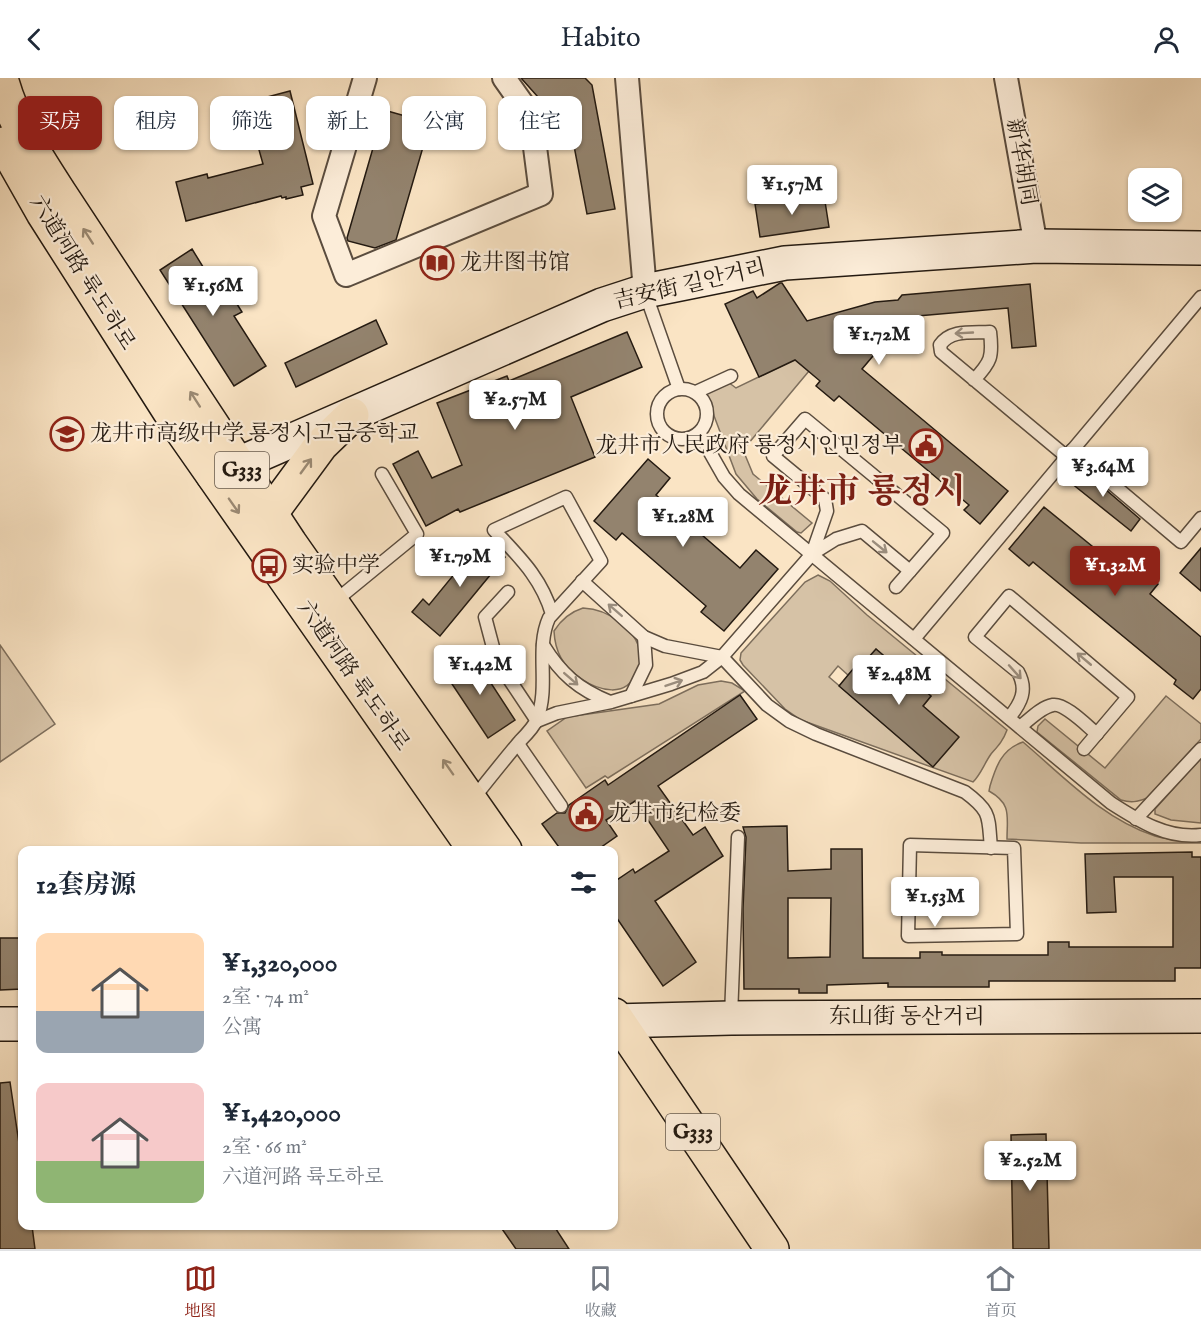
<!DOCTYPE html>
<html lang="zh">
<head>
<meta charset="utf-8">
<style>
	:root { --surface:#fff; --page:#f2f2f3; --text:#1f2937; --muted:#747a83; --line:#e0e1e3; --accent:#8f2418 }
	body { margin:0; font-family:"IM FELL English","Noto Serif SC","Noto Serif KR",serif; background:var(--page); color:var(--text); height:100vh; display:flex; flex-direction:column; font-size:22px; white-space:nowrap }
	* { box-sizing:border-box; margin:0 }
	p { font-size:20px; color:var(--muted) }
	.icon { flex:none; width:33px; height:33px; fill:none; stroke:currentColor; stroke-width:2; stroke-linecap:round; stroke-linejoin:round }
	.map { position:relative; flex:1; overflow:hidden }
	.side { position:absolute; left:18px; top:768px; width:600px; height:384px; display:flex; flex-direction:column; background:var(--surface); border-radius:12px; box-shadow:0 2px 4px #0004 }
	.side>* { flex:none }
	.hud { position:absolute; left:18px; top:18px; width:600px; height:54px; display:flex; gap:12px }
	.tools { position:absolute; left:1128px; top:90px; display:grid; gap:12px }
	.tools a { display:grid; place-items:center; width:54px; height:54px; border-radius:12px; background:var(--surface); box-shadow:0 2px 4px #0004; font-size:30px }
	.price { position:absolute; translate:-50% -51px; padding:0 14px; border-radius:6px; background:#fff; color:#222; font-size:20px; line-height:39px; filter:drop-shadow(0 2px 3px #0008) }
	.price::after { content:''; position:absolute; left:50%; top:36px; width:18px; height:14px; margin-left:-9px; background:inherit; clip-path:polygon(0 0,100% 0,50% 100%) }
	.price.current { background:var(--accent); color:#fff }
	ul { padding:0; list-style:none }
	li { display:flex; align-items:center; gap:18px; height:150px; padding:0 18px }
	li span { display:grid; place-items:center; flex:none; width:168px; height:120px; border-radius:12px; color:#555 }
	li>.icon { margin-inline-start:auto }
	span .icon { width:72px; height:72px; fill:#fffc; stroke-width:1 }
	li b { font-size:26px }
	h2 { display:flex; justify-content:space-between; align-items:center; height:72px; padding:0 18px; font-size:26px }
	.tag { padding:0 21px; border-radius:12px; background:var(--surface); box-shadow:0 2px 4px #0004; font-size:21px; line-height:54px }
	.tag.current { background:var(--accent); color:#fff }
	header { display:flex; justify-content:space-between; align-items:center; height:78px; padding:0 18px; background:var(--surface); font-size:27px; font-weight:600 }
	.tabs { display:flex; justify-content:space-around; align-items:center; height:84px; border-top:2px solid var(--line); background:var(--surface); font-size:16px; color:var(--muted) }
	.tabs a { display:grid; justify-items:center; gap:3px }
	.tabs .current { color:var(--accent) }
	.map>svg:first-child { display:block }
	.green { fill:#d6c2a6; stroke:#7d6e5c; stroke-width:1.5; fill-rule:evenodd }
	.building { fill:#93836e; stroke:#241a11; stroke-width:1.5; fill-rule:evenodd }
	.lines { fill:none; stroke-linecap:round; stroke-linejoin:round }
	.lane-casing { stroke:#5a4c3e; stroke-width:15 }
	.street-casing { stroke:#5a4c3e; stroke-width:26 }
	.secondary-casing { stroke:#241a11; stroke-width:36 }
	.highway-casing { stroke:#241a11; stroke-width:36 }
	.lane { stroke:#fcedd9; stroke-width:12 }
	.street { stroke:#fcedd9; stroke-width:22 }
	.secondary { stroke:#fcedd9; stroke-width:33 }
	.highway { stroke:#fae4c4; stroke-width:33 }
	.oneway { stroke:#9a8973 }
	.oneway2 { stroke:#9b8e7f }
	.labels { text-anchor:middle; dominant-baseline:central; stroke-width:4.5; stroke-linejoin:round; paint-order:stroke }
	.shield { fill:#fcedd9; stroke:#65594d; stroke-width:1.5 }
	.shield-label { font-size:21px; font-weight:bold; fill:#241a11 }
	.street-label { font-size:22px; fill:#241a11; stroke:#fcedd9 }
	.poi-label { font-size:22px; fill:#241a11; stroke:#fcedd9; text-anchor:start }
	.town-label { font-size:34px; font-weight:bold; fill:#7a1f14; stroke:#fcedd9 }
</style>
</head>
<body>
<header><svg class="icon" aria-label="back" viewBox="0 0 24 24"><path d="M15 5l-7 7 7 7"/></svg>Habito<svg class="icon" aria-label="person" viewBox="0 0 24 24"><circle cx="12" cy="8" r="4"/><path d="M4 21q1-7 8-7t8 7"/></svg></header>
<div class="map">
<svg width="1201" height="1171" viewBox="0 0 1201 1171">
	<rect width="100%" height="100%" fill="#fae4c4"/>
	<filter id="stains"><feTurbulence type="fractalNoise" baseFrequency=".00333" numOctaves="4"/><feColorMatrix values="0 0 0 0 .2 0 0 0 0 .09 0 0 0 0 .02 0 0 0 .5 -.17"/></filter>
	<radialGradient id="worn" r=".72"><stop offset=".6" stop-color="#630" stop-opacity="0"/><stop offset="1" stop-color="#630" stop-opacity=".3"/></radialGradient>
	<!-- green -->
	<g class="green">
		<path d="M798,280L809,293L743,372L753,396L812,445L801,455L797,454L757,421L736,396L705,314L728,304L736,310Z"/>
		<path d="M818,497L830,503L867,537L1007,652C1003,663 998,668 991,676C984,686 981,696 973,704L801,642L785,631L743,587L740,582L741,575L805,504ZM876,571L931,618L923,628L958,658L933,688L829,599L838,588L848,597L861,588Z"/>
		<path d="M583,530C609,531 639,552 641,580C641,585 639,589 637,593C627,621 599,613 580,600C563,588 555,574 554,553C561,542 570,534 583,530Z"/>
		<path d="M0,567L55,646L0,684Z"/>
		<path d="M721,603L732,605L745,613L608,700L605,698L586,710L547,653L567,639L659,626L698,607Z"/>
		<path d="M1166,618L1201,646V661L1147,720C1137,724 1131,725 1121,722L1037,654L1038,648L1045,641L1105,690Z"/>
		<path d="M1023,664C1064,699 1103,741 1155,758C1169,762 1186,762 1201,765H1081L1007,761C1007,738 1012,726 989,713L990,708C996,688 1002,671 1023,664Z"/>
		<path d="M1201,680V745L1171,742L1155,736V731Z"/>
	</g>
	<!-- building -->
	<g class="building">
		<path d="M521,0H585L592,7L615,131L587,136L566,26L554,37Z"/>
		<path d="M290,13L313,106L301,109L303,117L286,121V119L282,120L281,118L186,143L176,104L207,96L208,100L263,86L254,54L259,53L252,23Z"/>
		<path d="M384,32L430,45L396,162L375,170L348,163L347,160Z"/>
		<path d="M824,117L829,149L760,159L755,126Z"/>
		<path d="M192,171L224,223L232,218L242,234L234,238L266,288L234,308L160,192Z"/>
		<path d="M780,205H782L807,243L875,224L898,222L902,217L1030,206L1036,268L1012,270L1008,230L906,239L862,291L1008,413L980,446L964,432L969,427L839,318L834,323L816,308L820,303L795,282L759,299L725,226L753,213L757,220Z"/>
		<path d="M376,242L387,266L296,309L285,285Z"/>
		<path d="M627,254L642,289L571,319L595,379L460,434L458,431L426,448L393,386L418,373L432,400L462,387L437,325L507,298L509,303Z"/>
		<path d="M648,381L670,400L656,417L740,490L756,472L778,491L724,553L701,534L706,528L622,455L616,462L594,443Z"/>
		<path d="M1077,387L1140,441L1131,453L1066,401Z"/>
		<path d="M1044,429L1119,490L1127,481L1158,506L1150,516L1201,559V611L1193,621L1174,606L1176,602L1033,484L1029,488L1009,471Z"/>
		<path d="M483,461L505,479L440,558L412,534L423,521L429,527Z"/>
		<path d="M1201,470V513L1180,495Z"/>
		<path d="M876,571L931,618L923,628L959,659L933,689L839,608L858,585L861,588Z"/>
		<path d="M472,576L515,642L488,660L444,594Z"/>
		<path d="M740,617L757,641L658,708L693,757L705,749L723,778L655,823L696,884L663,908L614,836V804L633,791L635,795L669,773L635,723L606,742L617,758L597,772H561L542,746L557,735H565L569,727L605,702L608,707Z"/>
		<path d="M787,748L788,793L831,791V771H862L863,880H920V874H942V877H1048V864H1069V869H1173V799H1114L1116,834L1087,835L1085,776L1192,774V779H1201V890H1175V903H989V909H888V905L827,907V915H799V911H744L743,831L746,759L743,749ZM788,820H831L830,879L788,880Z"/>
		<path d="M0,860H19L20,879H22V911L0,912Z"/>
		<path d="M10,1004L22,1086V1148H32L35,1171H0V1005Z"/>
		<path d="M1046,1056L1049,1171H1013L1011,1057Z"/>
		<path d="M500,1148H554L569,1171H516Z"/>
	</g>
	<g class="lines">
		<!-- lane casing -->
		<g class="lane-casing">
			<g id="lane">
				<path d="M645,214L679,311"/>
				<path d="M974,302C991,284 993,279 990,254C972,255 951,251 940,267L941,274L1067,379"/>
				<circle cx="682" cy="336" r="25"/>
				<path d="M696,314L731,298"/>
				<path d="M699,355L724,399L739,416L1111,725C1139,743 1167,761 1201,757"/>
				<path d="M1072,372L1181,464L1201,440"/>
				<path d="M582,503L644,559L665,568L722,579L767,627L789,643L816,656L965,714C992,734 988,739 991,770"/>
				<path d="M896,509L910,493"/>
				<path d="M508,514L485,539L494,573L503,592L537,643"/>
				<path d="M334,524L417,456L382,396"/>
				<path d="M914,561L1201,219"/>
				<path d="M543,567C561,596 578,611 610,624"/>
				<path d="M631,618L646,587L644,559"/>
				<path d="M1009,640C1021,625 1028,612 1018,594L975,559L1009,518L1128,619L1084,671"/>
				<path d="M537,643L557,635L611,624L671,606L703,594L722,579L812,476L836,461L862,453L910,493L943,455L805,341L773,378L825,421L827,433L812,476"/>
				<path d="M1020,649C1029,642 1041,629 1053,627C1065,625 1088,649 1097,656"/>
				<path d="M518,666L561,728"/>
				<path d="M473,721C488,702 504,682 520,663C526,657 534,649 537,641C550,608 535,571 549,540L601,483L566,419L494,452C519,479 541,499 552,536"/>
				<path d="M1136,741L1201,671"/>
				<path d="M910,767L1014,770L1017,856L908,858Z"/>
				<path d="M731,938L738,759"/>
			</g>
		</g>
		<!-- street casing -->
		<g class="street-casing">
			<g id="street">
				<path d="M365,0L324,138L346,197L541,116L531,38L504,0"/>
				<path d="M627,0L645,213"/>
				<path d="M1006,0L1036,168"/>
			</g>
		</g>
		<!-- secondary casing -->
		<g class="secondary-casing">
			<g id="secondary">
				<path d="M213,397L602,227L645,213L785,185L1036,168L1201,170"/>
				<path d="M614,943L731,940L1201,938"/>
				<path d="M0,946H22"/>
			</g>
		</g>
		<!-- highway casing -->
		<g class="highway-casing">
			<g id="highway">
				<path d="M1,0C12,42 35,77 59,114L290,465L505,772"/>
				<path d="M4,66L43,135L182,353L475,772"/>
				<path d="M271,435L321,367L352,337"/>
				<path d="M614,937L772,1171"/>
			</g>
		</g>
		<!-- lane -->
		<use href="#lane" class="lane"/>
		<!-- street -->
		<use href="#street" class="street"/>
		<!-- secondary -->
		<use href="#secondary" class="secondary"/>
		<!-- highway -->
		<use href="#highway" class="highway"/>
	</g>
	<!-- one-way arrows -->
	<defs><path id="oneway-shaft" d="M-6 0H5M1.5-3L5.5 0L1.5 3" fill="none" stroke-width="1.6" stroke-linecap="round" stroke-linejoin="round" transform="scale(1.5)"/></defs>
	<g class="oneway">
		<use href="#oneway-shaft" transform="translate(88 158) rotate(-123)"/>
		<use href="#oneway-shaft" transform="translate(195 321) rotate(-123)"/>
		<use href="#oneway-shaft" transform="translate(306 388) rotate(-54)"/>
		<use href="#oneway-shaft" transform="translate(234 428) rotate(55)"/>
		<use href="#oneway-shaft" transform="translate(448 689) rotate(-125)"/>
	</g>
	<g class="oneway2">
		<use href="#oneway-shaft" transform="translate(964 255) rotate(177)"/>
		<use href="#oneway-shaft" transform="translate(880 469) rotate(39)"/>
		<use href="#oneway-shaft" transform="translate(615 532) rotate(-139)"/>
		<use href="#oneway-shaft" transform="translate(1084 581) rotate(-140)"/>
		<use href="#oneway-shaft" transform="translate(1015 594) rotate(48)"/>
		<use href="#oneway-shaft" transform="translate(571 601) rotate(41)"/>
		<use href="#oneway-shaft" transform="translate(674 605) rotate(-19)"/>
	</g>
	<!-- icons -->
	<defs>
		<g id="library-ring" transform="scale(1.725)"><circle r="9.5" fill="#fcedd9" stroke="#8f2418" stroke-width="1.5"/><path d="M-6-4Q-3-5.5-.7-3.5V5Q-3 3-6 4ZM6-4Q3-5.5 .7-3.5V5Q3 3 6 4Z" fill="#8f2418"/></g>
		<g id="school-ring" transform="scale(1.725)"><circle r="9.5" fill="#fcedd9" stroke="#8f2418" stroke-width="1.5"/><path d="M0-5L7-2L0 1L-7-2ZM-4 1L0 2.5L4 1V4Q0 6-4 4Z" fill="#8f2418"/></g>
		<g id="civic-ring" transform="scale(1.725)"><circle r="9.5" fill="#fcedd9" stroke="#8f2418" stroke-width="1.5"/><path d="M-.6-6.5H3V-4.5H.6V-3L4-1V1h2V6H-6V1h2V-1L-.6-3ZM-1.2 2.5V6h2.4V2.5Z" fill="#8f2418"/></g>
		<g id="bus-ring" transform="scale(1.725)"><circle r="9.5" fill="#fcedd9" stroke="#8f2418" stroke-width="1.5"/><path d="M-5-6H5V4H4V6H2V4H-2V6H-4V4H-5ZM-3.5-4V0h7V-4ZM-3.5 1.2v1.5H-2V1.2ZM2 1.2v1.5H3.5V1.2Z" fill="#8f2418"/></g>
	</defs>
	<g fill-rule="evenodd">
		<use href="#library-ring" x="437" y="185"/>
		<use href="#school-ring" x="67" y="356"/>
		<use href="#civic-ring" x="926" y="368"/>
		<use href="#bus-ring" x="269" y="488"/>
		<use href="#civic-ring" x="586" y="736"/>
	</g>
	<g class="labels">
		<!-- shield labels -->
		<g class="shield">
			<rect x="215" y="374" width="54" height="36" rx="4.5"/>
			<rect x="666" y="1036" width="54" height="36" rx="4.5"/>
		</g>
		<g class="shield-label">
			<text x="242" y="392">G333</text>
			<text x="693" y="1054">G333</text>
		</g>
		<!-- street labels -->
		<g class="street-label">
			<text transform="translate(1021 84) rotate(80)">新华胡同</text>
			<text transform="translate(82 195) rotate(58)">六道河路 륙도하로</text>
			<text transform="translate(690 207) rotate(-13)">吉安街 길안거리</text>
			<text transform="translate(353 598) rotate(55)">六道河路 륙도하로</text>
			<text x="907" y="939">东山街 동산거리</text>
		</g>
		<!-- poi labels -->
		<g class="poi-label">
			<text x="460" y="185">龙井图书馆</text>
			<text x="90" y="356">龙井市高级中学 룡정시고급중학교</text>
			<text x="903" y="368" text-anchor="end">龙井市人民政府 룡정시인민정부</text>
			<text x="292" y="488">实验中学</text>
			<text x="609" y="736">龙井市纪检委</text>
		</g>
		<!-- town labels -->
		<g class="town-label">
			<text x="862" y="414">龙井市 룡정시</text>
		</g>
	</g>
	<rect width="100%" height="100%" filter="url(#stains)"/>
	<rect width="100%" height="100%" fill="url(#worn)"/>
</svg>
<div class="tools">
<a><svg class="icon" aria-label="layers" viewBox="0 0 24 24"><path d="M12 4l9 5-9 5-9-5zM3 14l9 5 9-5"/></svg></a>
</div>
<b class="price" style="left:792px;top:138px">¥1.57M</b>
<b class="price" style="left:213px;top:239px">¥1.56M</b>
<b class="price" style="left:879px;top:288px">¥1.72M</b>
<b class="price" style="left:515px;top:353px">¥2.57M</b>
<b class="price" style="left:1103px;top:420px">¥3.64M</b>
<b class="price" style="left:683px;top:470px">¥1.28M</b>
<b class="price" style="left:460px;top:510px">¥1.79M</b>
<b class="price current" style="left:1115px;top:519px">¥1.32M</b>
<b class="price" style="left:480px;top:618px">¥1.42M</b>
<b class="price" style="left:899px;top:628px">¥2.48M</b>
<b class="price" style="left:935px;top:850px">¥1.53M</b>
<b class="price" style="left:1030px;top:1114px">¥2.52M</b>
<div class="hud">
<a class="tag current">买房</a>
<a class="tag">租房</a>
<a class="tag">筛选</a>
<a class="tag">新上</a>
<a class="tag">公寓</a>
<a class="tag">住宅</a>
</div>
<section class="side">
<h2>12套房源<svg class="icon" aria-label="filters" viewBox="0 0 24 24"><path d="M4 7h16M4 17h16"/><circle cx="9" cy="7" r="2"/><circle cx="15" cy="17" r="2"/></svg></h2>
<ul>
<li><span style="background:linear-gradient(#ffd9b3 65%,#9aa5b1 0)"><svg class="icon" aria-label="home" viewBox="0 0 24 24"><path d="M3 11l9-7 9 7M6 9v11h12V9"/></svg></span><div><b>¥1,320,000</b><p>2室 · 74 m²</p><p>公寓</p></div></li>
<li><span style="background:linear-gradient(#f6c9c9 65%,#8fb573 0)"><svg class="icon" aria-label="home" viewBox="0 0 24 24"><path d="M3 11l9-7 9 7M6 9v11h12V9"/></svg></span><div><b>¥1,420,000</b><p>2室 · 66 m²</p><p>六道河路 륙도하로</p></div></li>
</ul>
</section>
</div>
<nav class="tabs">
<a class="current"><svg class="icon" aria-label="map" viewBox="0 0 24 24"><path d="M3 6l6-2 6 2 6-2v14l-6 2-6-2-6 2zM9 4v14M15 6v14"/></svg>地图</a>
<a><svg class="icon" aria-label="saved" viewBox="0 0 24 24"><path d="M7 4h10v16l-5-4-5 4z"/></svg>收藏</a>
<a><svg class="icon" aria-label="home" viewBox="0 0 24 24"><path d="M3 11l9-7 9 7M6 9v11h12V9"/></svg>首页</a>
</nav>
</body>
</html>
